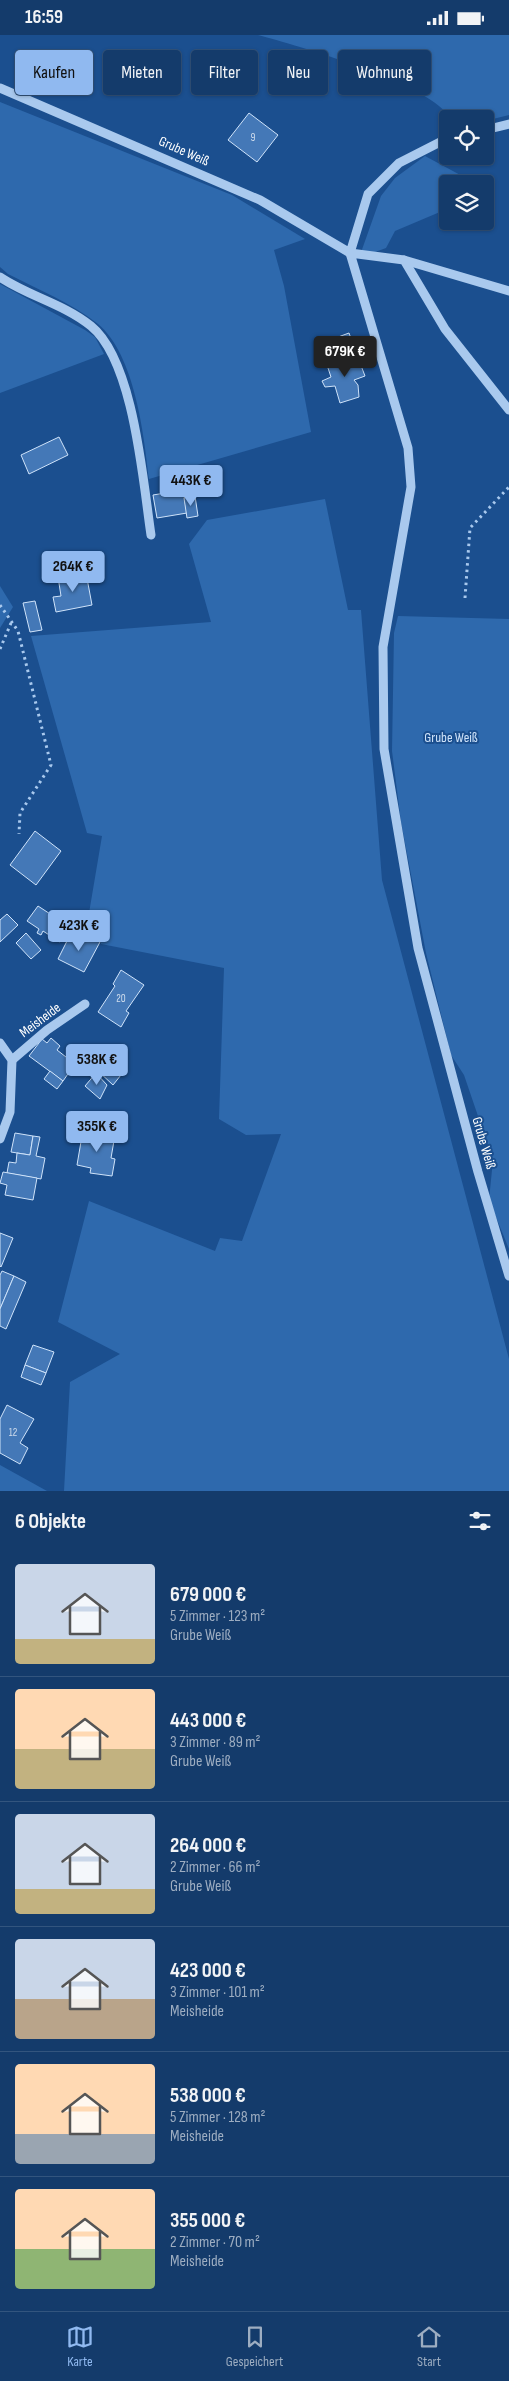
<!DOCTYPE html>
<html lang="de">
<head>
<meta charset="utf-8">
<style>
	:root { --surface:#143b6b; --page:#214673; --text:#f1f3f6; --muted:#9dadc1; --line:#33557e; --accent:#90b9f0 }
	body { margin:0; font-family:"Sofia Sans Condensed",sans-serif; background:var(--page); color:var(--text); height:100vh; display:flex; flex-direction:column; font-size:19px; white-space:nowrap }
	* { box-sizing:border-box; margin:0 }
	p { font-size:16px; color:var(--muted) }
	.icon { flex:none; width:28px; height:28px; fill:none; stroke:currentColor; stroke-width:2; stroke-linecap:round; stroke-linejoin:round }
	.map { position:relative; height:1456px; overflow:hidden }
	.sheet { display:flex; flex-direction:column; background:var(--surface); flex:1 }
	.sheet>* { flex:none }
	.guide { position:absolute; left:15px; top:15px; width:480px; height:45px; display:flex; gap:10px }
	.tools { position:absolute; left:439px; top:75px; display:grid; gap:10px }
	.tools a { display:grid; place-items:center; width:55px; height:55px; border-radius:5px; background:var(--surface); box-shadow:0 1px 4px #0004,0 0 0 1px var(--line); font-size:25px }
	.price { position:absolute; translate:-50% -42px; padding:0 11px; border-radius:5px; background:var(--accent); color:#111; font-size:16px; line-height:32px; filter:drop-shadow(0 1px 2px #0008) }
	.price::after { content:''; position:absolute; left:50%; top:30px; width:15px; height:11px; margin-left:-8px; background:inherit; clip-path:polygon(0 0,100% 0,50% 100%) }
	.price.current { background:#222; color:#fff }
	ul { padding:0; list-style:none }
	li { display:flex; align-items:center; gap:15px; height:125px; padding:0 15px }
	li+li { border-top:1px solid var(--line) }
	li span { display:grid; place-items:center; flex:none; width:140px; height:100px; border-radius:5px; color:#555 }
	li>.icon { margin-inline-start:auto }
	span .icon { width:60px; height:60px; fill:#fffc; stroke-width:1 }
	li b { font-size:21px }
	h2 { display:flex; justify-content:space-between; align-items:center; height:60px; padding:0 15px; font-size:21px }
	.chip { padding:0 18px; border-radius:5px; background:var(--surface); box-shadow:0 1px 4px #0004,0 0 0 1px var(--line); font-size:18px; line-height:45px }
	.chip.current { background:var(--accent); color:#111 }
	.status { display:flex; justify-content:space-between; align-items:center; height:35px; padding:0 25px; background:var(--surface); direction:ltr }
	.status svg { height:14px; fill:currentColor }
	.tabs { display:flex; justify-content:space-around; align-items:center; height:70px; border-top:1px solid var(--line); background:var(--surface); font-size:14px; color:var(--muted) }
	.tabs a { display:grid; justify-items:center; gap:2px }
	.tabs .current { color:var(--accent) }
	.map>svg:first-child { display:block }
	.green { fill:#2e69ad }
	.building { fill:#4478b7; stroke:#cfe3fa }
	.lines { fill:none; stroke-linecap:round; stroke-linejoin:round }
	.path { stroke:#a9c9ee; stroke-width:3; stroke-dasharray:2.5 4; stroke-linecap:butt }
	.minor { stroke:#a9c9ee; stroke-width:9 }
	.labels { text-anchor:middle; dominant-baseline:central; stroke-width:4; stroke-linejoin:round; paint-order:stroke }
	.number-label { font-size:11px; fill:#d0dded }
	.street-label { font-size:14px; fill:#fff; stroke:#1b4f8f }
	.park-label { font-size:14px; fill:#cfe3fa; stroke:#1b4f8f }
</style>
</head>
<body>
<div class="status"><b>16:59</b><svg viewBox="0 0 49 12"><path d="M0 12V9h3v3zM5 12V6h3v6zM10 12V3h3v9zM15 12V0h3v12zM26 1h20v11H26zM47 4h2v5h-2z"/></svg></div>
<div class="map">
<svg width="509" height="1456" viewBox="0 0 509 1456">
	<rect width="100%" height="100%" fill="#1b4f8f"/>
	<!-- green -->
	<g class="green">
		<path d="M258,0H509V80L485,86V84H450C436,50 295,10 258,0Z"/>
		<path d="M0,67L232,160L305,204L274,215L284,251L311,397L149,444C144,400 135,320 98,289C72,268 37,254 8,239L0,232Z"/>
		<path d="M425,121L477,149H448L447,174L395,196L386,213L359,223L381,161L395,143Z"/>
		<path d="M0,249L85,295L95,302L104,319L0,358Z"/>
		<path d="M325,464L348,575H361L382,845L509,1324V1456H64L70,1347L120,1319L58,1287L89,1166L215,1216L220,1203L242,1206L281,1099L246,1100L219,1084L224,933L101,909V894L88,884L102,801L87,798L31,601L211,587L189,509L207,485Z"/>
		<path d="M0,551L13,572L0,593Z"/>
		<path d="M398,581L509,584V1214L489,1165L493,1125L464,1040L451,1020L426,918L401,787L392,716L394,598Z"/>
		<path d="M0,1430L47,1456H0Z"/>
	</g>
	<!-- building -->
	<g class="building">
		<path d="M249,78L278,100L257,127L228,105Z"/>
		<path d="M349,298L357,320L327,330L319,309Z"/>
		<path d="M357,320L365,341L354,345L358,350L359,362L340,368L335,351L325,352L322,346L331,342L327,330Z"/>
		<path d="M59,402L68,420L29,439L21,420Z"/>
		<path d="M183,455L187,478L157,483L153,460Z"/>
		<path d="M195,461L198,481L187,483L184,463Z"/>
		<path d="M86,538L92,570L56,577L53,562L61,561L58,542Z"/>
		<path d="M35,566L42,595L30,597L23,568Z"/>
		<path d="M35,796L61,816L36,850L10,830Z"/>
		<path d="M38,871L70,892L60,907L43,896L41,900L37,898L39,894L27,886Z"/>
		<path d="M7,879L18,890L0,907V885Z"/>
		<path d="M26,898L41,915L31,924L16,908Z"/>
		<path d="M85,899L100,907L84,937L58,924L69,902L81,908Z"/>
		<path d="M121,935L144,950L126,976L129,978L121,992L98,977L115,951L113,949Z"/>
		<path d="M51,1003L60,1011L57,1015L75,1029L63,1046L29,1021L42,1004L47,1008Z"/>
		<path d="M108,1015L123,1029L121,1032L125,1035L113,1050L97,1035L104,1027L100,1023Z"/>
		<path d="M50,1036L63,1046L57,1054L44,1044Z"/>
		<path d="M96,1038L107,1050L100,1064L85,1051Z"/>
		<path d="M83,1095L115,1100L111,1123L115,1124L112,1141L90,1138L91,1133L77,1130Z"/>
		<path d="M15,1098L33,1101L30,1120L11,1117Z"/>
		<path d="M33,1101L40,1102L36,1121L45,1123L41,1144L7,1138L9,1127L16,1128L17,1118L30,1120Z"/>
		<path d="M3,1137L37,1143L33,1165L5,1160L7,1150L0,1148Z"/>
		<path d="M0,1198L13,1203L1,1232L0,1231Z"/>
		<path d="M2,1236L14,1241L0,1274V1240Z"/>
		<path d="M14,1241L26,1247L6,1294L0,1291V1274Z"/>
		<path d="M33,1310L54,1317L46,1338L25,1330Z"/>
		<path d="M25,1330L46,1338L41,1350L21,1342Z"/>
		<path d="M7,1370L34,1384L20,1408L28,1413L20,1429L0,1418V1384Z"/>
	</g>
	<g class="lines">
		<!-- path -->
		<g class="path">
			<path d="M465,563L470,493L509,452"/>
			<path d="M0,570L18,596L51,730L20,778L19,799"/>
			<path d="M0,614L11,588"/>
		</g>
		<!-- minor -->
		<g class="minor">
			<path d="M0,53L260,165L350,218L368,159L399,128L448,103"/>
			<path d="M485,95L509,89"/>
			<path d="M404,225L509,256"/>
			<path d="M0,242C28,261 64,269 91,291C134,326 143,447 151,500"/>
			<path d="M509,375L445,294L404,225L350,218L408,413L411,452L383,612L384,714L418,913L478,1137L509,1241"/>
			<path d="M0,1008L12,1025L10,1077L0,1104"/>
			<path d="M12,1025L47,995L85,969"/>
		</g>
	</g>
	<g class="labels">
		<!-- number labels -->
		<g class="number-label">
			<text x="253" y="102">9</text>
			<text x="121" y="963">20</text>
			<text x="13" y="1397">12</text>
		</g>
		<!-- street labels -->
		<g class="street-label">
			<text transform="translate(184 116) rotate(24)">Grube Weiß</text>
			<text transform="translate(40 985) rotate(-37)">Meisheide</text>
			<text transform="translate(484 1108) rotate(74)">Grube Weiß</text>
		</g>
		<!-- park labels -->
		<g class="park-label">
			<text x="451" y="702">Grube Weiß</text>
		</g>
	</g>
</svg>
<div class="tools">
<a><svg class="icon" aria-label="locate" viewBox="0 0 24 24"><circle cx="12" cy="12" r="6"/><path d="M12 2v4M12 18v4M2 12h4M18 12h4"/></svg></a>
<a><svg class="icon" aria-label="layers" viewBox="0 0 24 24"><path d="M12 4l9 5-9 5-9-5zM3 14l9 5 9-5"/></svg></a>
</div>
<b class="price current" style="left:345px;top:343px">679K €</b>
<b class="price" style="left:191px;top:472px">443K €</b>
<b class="price" style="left:73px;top:558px">264K €</b>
<b class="price" style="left:79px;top:917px">423K €</b>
<b class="price" style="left:97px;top:1051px">538K €</b>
<b class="price" style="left:97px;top:1118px">355K €</b>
<div class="guide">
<a class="chip current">Kaufen</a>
<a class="chip">Mieten</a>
<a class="chip">Filter</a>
<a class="chip">Neu</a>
<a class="chip">Wohnung</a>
</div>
</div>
<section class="sheet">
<h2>6 Objekte<svg class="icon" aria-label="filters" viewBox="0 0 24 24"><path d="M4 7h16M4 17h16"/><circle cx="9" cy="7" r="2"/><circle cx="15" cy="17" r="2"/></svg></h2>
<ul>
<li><span style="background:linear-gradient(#c9d6e8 75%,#c2b280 0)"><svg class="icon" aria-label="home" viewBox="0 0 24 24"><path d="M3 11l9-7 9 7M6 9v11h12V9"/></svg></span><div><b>679 000 €</b><p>5 Zimmer · 123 m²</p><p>Grube Weiß</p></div></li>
<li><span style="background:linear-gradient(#ffd9b3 60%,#c2b280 0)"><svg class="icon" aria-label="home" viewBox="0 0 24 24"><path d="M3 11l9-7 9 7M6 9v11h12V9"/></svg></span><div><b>443 000 €</b><p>3 Zimmer · 89 m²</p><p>Grube Weiß</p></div></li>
<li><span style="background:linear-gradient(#c9d6e8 75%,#c2b280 0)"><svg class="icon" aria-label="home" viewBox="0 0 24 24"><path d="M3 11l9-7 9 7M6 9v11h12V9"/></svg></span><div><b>264 000 €</b><p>2 Zimmer · 66 m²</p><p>Grube Weiß</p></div></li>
<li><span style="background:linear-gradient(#c9d6e8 60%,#b9a48a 0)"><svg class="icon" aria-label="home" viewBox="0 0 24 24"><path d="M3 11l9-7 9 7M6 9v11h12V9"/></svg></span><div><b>423 000 €</b><p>3 Zimmer · 101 m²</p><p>Meisheide</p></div></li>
<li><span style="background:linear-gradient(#ffd9b3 70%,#9aa5b1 0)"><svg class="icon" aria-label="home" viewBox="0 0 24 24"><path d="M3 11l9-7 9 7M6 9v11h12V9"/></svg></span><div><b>538 000 €</b><p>5 Zimmer · 128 m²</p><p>Meisheide</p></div></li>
<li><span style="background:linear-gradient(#ffd9b3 60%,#8fb573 0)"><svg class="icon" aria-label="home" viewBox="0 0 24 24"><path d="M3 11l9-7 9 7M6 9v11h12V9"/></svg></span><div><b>355 000 €</b><p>2 Zimmer · 70 m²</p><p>Meisheide</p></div></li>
</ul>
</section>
<nav class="tabs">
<a class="current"><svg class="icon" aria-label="map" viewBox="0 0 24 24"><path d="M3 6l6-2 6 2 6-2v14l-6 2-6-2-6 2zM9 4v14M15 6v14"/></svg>Karte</a>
<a><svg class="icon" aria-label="saved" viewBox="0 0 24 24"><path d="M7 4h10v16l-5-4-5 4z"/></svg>Gespeichert</a>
<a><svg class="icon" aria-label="home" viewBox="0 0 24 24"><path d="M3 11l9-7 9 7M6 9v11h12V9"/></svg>Start</a>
</nav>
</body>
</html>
